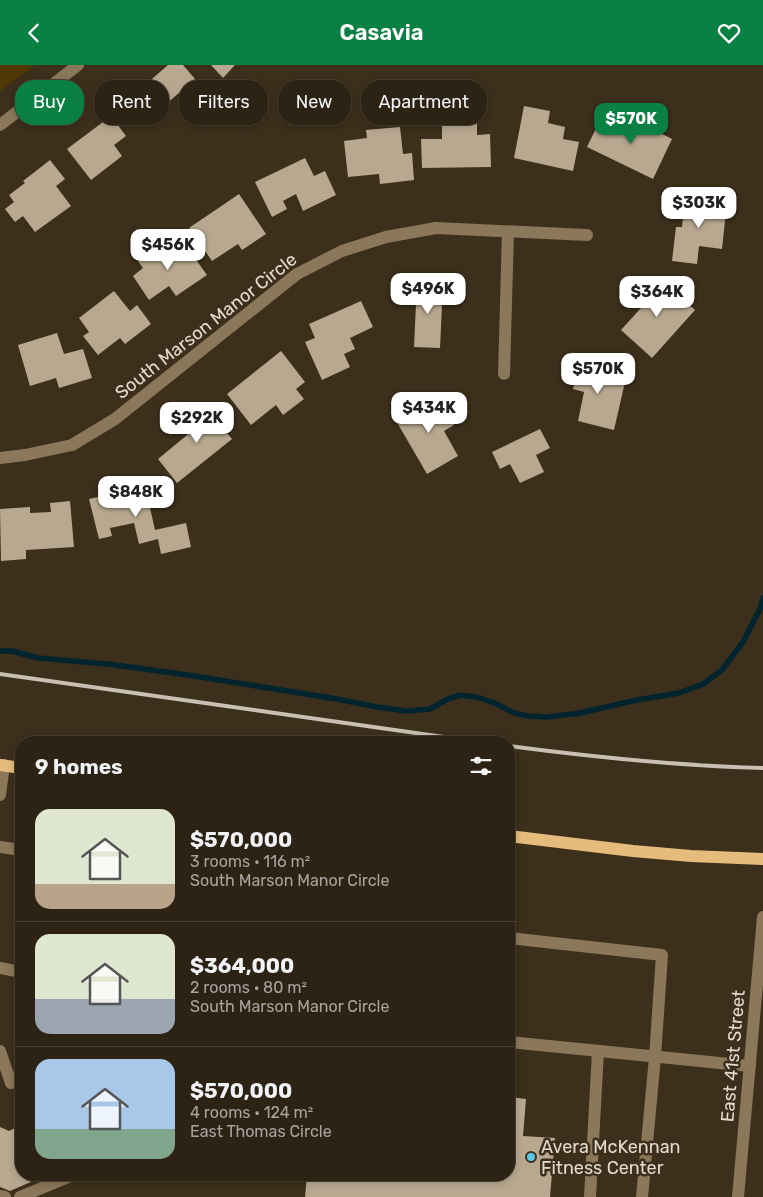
<!DOCTYPE html>
<html lang="en">
<head>
<meta charset="utf-8">
<style>
	:root { --surface:#2d2314; --page:#352b1d; --text:#f1f3f6; --muted:#a7a4a0; --line:#484034; --accent:#0b8043 }
	body { margin:0; font-family:Rubik,sans-serif; background:var(--page); color:var(--text); height:100vh; display:flex; flex-direction:column; font-size:19px; white-space:nowrap }
	* { box-sizing:border-box; margin:0 }
	p { font-size:16px; color:var(--muted) }
	.icon { flex:none; width:28px; height:28px; fill:none; stroke:currentColor; stroke-width:2; stroke-linecap:round; stroke-linejoin:round }
	.map { position:relative; flex:1; overflow:hidden }
	.panel { position:absolute; left:15px; top:671px; width:500px; height:445px; display:flex; flex-direction:column; background:var(--surface); border-radius:20px; box-shadow:0 2px 8px #0003,0 0 0 1px var(--line) }
	.panel>* { flex:none }
	.hud { position:absolute; left:15px; top:15px; width:500px; height:45px; display:flex; gap:10px }
	.price { position:absolute; translate:-50% -42px; padding:0 11px; border-radius:10px; background:#fff; color:#222; font-size:16px; line-height:32px; filter:drop-shadow(0 1px 2px #0008) }
	.price::after { content:''; position:absolute; left:50%; top:30px; width:15px; height:11px; margin-left:-8px; background:inherit; clip-path:polygon(0 0,100% 0,50% 100%) }
	.price.selected { background:var(--accent); color:#fff }
	ul { padding:0; list-style:none }
	li { display:flex; align-items:center; gap:15px; height:125px; padding:0 20px }
	li+li { border-top:1px solid var(--line) }
	li span { display:grid; place-items:center; flex:none; width:140px; height:100px; border-radius:15px; color:#555 }
	li>.icon { margin-inline-start:auto }
	span .icon { width:60px; height:60px; fill:#fffc; stroke-width:1 }
	li b { font-size:21px }
	h2 { display:flex; justify-content:space-between; align-items:center; height:60px; padding:0 20px; font-size:21px }
	.tag { padding:0 18px; border-radius:20px; background:var(--surface); box-shadow:0 2px 8px #0003,0 0 0 1px var(--line); font-size:18px; line-height:45px }
	.tag.selected { background:var(--accent); color:#fff }
	header { display:flex; justify-content:space-between; align-items:center; height:65px; padding:0 20px; background:var(--accent); color:#fff; font-size:22px; font-weight:600 }
	.map>svg:first-child { display:block }
	.green { fill:#533807 }
	.lines { fill:none; stroke-linecap:round; stroke-linejoin:round }
	.stream { stroke:#00252f; stroke-width:5.5 }
	.building { fill:#b8a890 }
	.minor { stroke:#8b7759; stroke-width:12 }
	.major { stroke:#e6bc7c; stroke-width:12 }
	.rail { stroke:#c8c0b2; stroke-width:4 }
	.poi-dot { fill:#5cc7e7; stroke:#3c2f1b; stroke-width:2 }
	.labels { text-anchor:middle; dominant-baseline:central; stroke-width:5; stroke-linejoin:round; paint-order:stroke }
	.street-label { font-size:18px; fill:#e3dbcf; stroke:#3c2f1b }
	.poi-label { font-size:18px; fill:#e3dbcf; stroke:#3c2f1b; text-anchor:start }
</style>
</head>
<body>
<header><svg class="icon" aria-label="back" viewBox="0 0 24 24"><path d="M15 5l-7 7 7 7"/></svg>Casavia<svg class="icon" aria-label="heart" viewBox="0 0 24 24"><path d="M12 20l-8-8c-3-5 5-10 8-4 3-6 11-1 8 4z"/></svg></header>
<div class="map">
<svg width="763" height="1132" viewBox="0 0 763 1132">
	<rect width="100%" height="100%" fill="#3c2f1b"/>
	<!-- green -->
	<path class="green" d="M0,0H35L0,26Z"/>
	<g class="lines">
		<!-- stream -->
		<path class="stream" d="M0,586H12L38,593L108,599L188,610L337,634L377,642L407,646L430,644L448,634L461,630L480,633L497,639L514,648L528,651L547,652L580,648L637,635L679,628L703,619L722,605L743,577L760,544L763,533"/>
	</g>
	<!-- building -->
	<g class="building">
		<path d="M168,0H183L195,14L142,60L123,39Z"/>
		<path d="M211,0H235L223,13Z"/>
		<path d="M524,41L550,46L548,58L565,62L563,74L579,77L573,106L514,93Z"/>
		<path d="M603,49L629,62L633,54L672,74L653,114L587,82Z"/>
		<path d="M111,51L126,71L114,80L122,91L91,115L67,84Z"/>
		<path d="M442,58H477V70L490,69L491,102L422,103L421,74H442Z"/>
		<path d="M400,62L403,89L412,88L414,115L380,119L379,109L348,112L344,76L367,73L366,65Z"/>
		<path d="M305,93L314,111L325,106L336,130L303,146L296,129L283,136L287,144L272,152L255,117Z"/>
		<path d="M50,95L65,114L56,121L71,141L35,167L23,151L15,157L5,144L14,137L9,130L25,118L23,116Z"/>
		<path d="M239,129L266,169L242,185L238,179L212,196L189,163Z"/>
		<path d="M685,133L727,137L722,184L699,181L697,199L672,196L676,162H682Z"/>
		<path d="M169,174L181,191L189,185L207,210L176,231L169,221L149,235L133,211L143,203L138,196Z"/>
		<path d="M659,212L695,245L652,293L621,265L641,243L635,238Z"/>
		<path d="M417,217L443,218L440,283L414,282Z"/>
		<path d="M114,226L130,246L137,240L151,259L125,279L120,273L98,290L83,271L89,267L79,253Z"/>
		<path d="M361,236L373,262L350,273L355,284L344,289L350,302L322,315L305,277L315,273L309,259Z"/>
		<path d="M57,268L64,289L83,284L92,313L59,323L56,313L30,321L18,280Z"/>
		<path d="M281,286L305,317L296,324L304,334L283,350L276,340L251,360L227,329Z"/>
		<path d="M580,294L605,300L602,311L625,317L614,365L578,356L584,327L573,324Z"/>
		<path d="M437,330L454,360L444,366L458,391L427,409L395,354Z"/>
		<path d="M214,338L229,357L222,362L232,374L177,418L158,394L192,366L187,360Z"/>
		<path d="M540,364L550,383L536,390L544,407L520,418L510,399L500,404L492,387Z"/>
		<path d="M144,416L155,465L186,458L191,482L161,489L158,474L139,479L134,458L110,463L112,471L99,474L89,434L103,431L102,426L115,423L117,430L127,428L126,421Z"/>
		<path d="M70,436L74,482L26,485V494L1,496L0,444L30,442V448L51,447L50,438Z"/>
		<path d="M509,1032L526,1034L523,1071L555,1073L550,1132H305L307,1110H509Z"/>
		<path d="M21,1060V1110H47L10,1126L0,1122V1062L9,1066Z"/>
	</g>
	<g class="lines">
		<!-- minor -->
		<g class="minor">
			<path d="M0,60L78,0"/>
			<path d="M504,309L508,167"/>
			<path d="M0,393L25,390L72,380L115,354L297,209L342,186L386,172L436,163L587,170"/>
			<path d="M0,730L4,700"/>
			<path d="M0,782L21,785"/>
			<path d="M509,873L662,890L655,992L642,1132"/>
			<path d="M0,903L21,907"/>
			<path d="M509,977L750,1001"/>
			<path d="M0,986L11,1018L21,1014"/>
			<path d="M0,1131L5,1132"/>
			<path d="M20,1132L73,1110"/>
			<path d="M590,1132L598,986"/>
			<path d="M738,1132L763,852"/>
		</g>
		<!-- major -->
		<g class="major">
			<path d="M0,700L21,703"/>
			<path d="M509,771L633,786L691,791L763,794"/>
		</g>
		<!-- rail -->
		<g class="rail">
			<path d="M0,609L486,678"/>
			<path d="M509,681C593,692 678,701 763,703"/>
		</g>
	</g>
	<!-- markers -->
	<circle class="poi-dot" cx="531" cy="1092" r="5"/>
	<g class="labels">
		<!-- street labels -->
		<g class="street-label">
			<text transform="translate(206 261) rotate(-38)">South Marson Manor Circle</text>
			<text transform="translate(733 991) rotate(-85)">East 41st Street</text>
		</g>
		<!-- poi labels -->
		<g class="poi-label">
			<text x="541" y="1082">Avera McKennan<tspan x="541" dy="21">Fitness Center</tspan></text>
		</g>
	</g>
</svg>
<b class="price selected" style="left:631px;top:80px">$570K</b>
<b class="price" style="left:699px;top:164px">$303K</b>
<b class="price" style="left:168px;top:206px">$456K</b>
<b class="price" style="left:428px;top:250px">$496K</b>
<b class="price" style="left:657px;top:253px">$364K</b>
<b class="price" style="left:598px;top:330px">$570K</b>
<b class="price" style="left:429px;top:369px">$434K</b>
<b class="price" style="left:197px;top:379px">$292K</b>
<b class="price" style="left:136px;top:453px">$848K</b>
<div class="hud">
<a class="tag selected">Buy</a>
<a class="tag">Rent</a>
<a class="tag">Filters</a>
<a class="tag">New</a>
<a class="tag">Apartment</a>
</div>
<section class="panel">
<h2>9 homes<svg class="icon" aria-label="filters" viewBox="0 0 24 24"><path d="M4 7h16M4 17h16"/><circle cx="9" cy="7" r="2"/><circle cx="15" cy="17" r="2"/></svg></h2>
<ul>
<li><span style="background:linear-gradient(#dfe7d0 75%,#b9a48a 0)"><svg class="icon" aria-label="home" viewBox="0 0 24 24"><path d="M3 11l9-7 9 7M6 9v11h12V9"/></svg></span><div><b>$570,000</b><p>3 rooms · 116 m²</p><p>South Marson Manor Circle</p></div></li>
<li><span style="background:linear-gradient(#dfe7d0 65%,#9aa5b1 0)"><svg class="icon" aria-label="home" viewBox="0 0 24 24"><path d="M3 11l9-7 9 7M6 9v11h12V9"/></svg></span><div><b>$364,000</b><p>2 rooms · 80 m²</p><p>South Marson Manor Circle</p></div></li>
<li><span style="background:linear-gradient(#a9c7e8 70%,#7fa58c 0)"><svg class="icon" aria-label="home" viewBox="0 0 24 24"><path d="M3 11l9-7 9 7M6 9v11h12V9"/></svg></span><div><b>$570,000</b><p>4 rooms · 124 m²</p><p>East Thomas Circle</p></div></li>
</ul>
</section>
</div>
</body>
</html>
